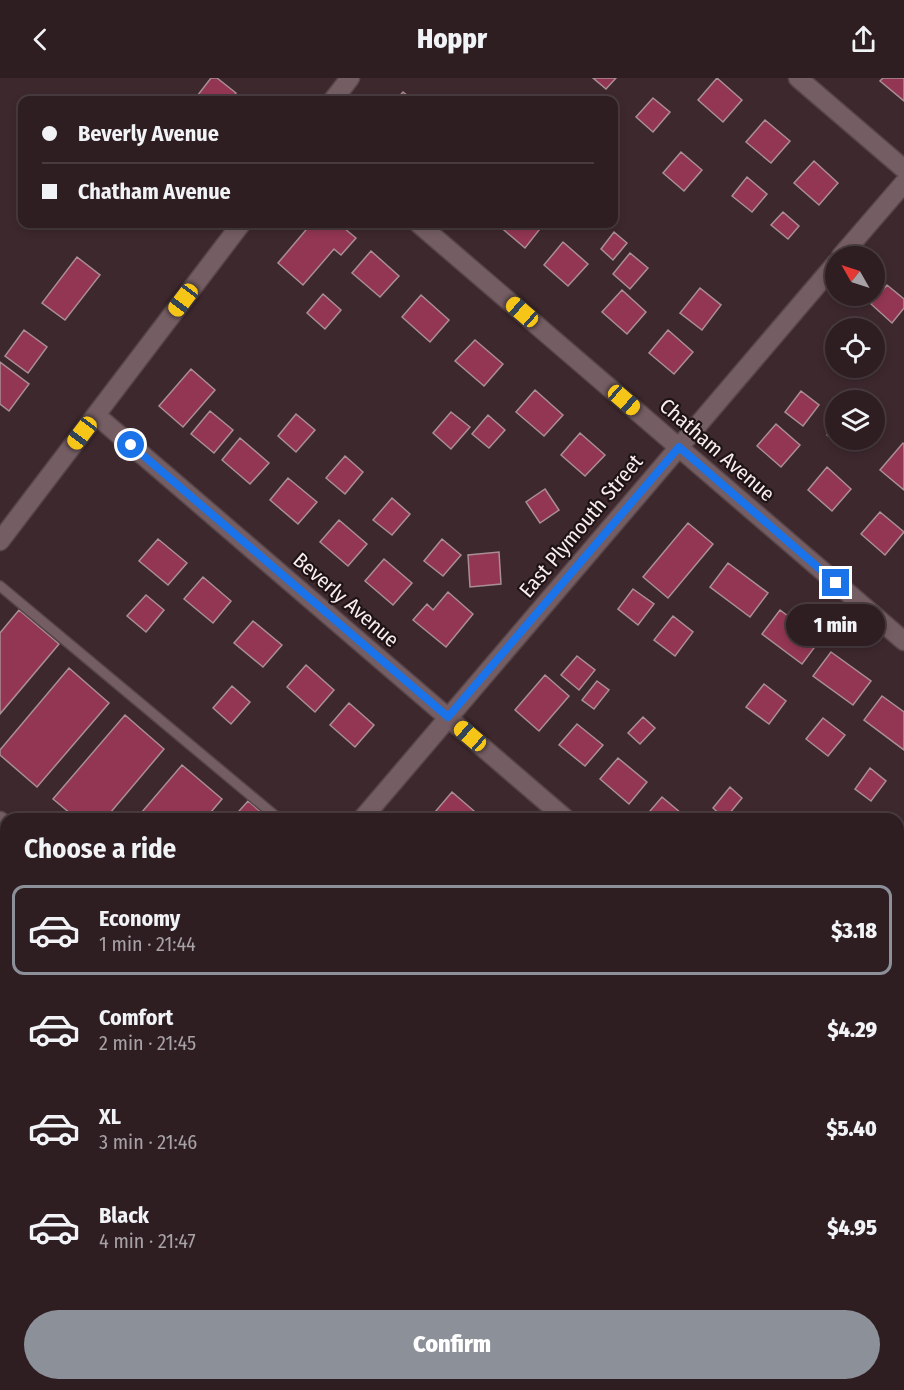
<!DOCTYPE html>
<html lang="en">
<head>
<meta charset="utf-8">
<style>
  body { margin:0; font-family:"Fira Sans Condensed",sans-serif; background:#3a2b2f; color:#f1f3f6; height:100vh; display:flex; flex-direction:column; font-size:22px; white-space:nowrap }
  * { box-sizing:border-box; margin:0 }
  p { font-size:20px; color:#a7a2a5 }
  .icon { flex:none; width:33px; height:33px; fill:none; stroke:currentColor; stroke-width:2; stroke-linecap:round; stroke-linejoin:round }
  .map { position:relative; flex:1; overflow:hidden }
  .details { position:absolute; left:0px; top:735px; width:904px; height:578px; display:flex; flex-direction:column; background:#2e1e22; border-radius:18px 18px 0 0; box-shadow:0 3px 9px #0003,0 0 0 2px #493c40 }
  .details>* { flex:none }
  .hud { position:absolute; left:18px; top:18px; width:600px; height:132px; border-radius:12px; box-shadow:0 3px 9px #0003,0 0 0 2px #493c40; display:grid; align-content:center; height:132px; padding:0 24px; background:#2e1e22 }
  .needle { width:39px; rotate:309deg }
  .controls { position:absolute; left:825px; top:168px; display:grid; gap:12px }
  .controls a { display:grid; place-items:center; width:60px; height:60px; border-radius:50%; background:#2e1e22; box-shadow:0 3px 9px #0003,0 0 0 2px #493c40; font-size:30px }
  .end { position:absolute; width:27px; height:27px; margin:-14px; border:8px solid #1a73e8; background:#fff; box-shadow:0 0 0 3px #fff }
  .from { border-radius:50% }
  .bubble { position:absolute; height:42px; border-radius:21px; background:#2e1e22; box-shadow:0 3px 9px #0003,0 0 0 2px #493c40; font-size:20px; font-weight:800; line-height:42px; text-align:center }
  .car { position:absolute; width:18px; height:36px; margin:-18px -9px; border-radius:8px; box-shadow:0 0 4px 2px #0007; background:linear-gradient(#f5c518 24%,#345 0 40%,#f5c518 0 76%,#345 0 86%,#f5c518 0) }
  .hud b { display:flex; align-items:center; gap:21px; height:57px; font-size:22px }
  .hud b+b { border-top:2px solid #493c40 }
  .hud i { width:15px; height:15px; background:#f1f3f6 }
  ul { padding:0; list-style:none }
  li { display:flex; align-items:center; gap:18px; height:90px; margin:0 12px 9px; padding:0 12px; border:3px solid transparent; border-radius:12px }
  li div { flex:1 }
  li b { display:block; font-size:22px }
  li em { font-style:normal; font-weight:800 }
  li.active { border-color:#8c9099 }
  li>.icon { width:54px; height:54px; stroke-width:1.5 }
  h2 { padding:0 24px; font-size:27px; line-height:72px }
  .primary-button { display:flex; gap:12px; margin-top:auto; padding:12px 24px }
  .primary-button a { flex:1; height:69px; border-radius:36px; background:#8c9099; color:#fff; font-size:24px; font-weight:800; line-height:69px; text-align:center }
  header { display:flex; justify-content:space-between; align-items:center; height:78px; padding:0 24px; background:#2e1e22; font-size:27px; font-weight:800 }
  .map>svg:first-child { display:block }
</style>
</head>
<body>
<header><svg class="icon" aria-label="back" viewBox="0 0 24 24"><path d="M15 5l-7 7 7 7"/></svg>Hoppr<svg class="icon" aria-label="share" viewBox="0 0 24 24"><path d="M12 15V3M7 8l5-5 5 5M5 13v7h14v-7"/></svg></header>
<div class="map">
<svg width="904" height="1312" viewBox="0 0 904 1312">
  <rect width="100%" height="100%" fill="#3d282d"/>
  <path fill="#4c3037" d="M899,1257L904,1262V1312H753L757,1306H898Z"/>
  <path fill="#933653" stroke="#a98f94" stroke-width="1.5" d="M211,0H217L236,15L230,22H194Z
    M593,0H616L606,11Z
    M717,0L742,22L723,44L698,22Z
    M883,0H904V23L880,3Z
    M403,14L413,22H396Z
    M653,20L670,34L653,54L636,39Z
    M765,42L790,63L771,85L746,64Z
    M681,74L702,92L684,113L663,95Z
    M814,83L838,105L819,127L794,105Z
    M747,99L767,116L752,134L732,118Z
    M783,134L799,148L788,161L771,147Z
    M311,146H339L356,160L341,177L334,171L303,207L278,185Z
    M497,146H541L543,147L525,170Z
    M614,154L627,165L613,182L601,171Z
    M563,164L588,186L568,208L544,187Z
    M371,173L399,198L380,219L352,195Z
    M630,175L648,190L630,211L613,196Z
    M77,179L100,197L65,242L42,225Z
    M887,207L904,221V230L892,245L871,226Z
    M700,210L721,227L702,252L680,235Z
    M622,212L646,234L627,256L602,234Z
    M323,216L341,232L325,251L307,235Z
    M421,217L449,242L430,264L402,239Z
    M24,252L47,269L28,295L5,278Z
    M668,252L693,274L674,296L649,275Z
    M475,262L503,286L484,308L455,283Z
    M0,284L29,306L9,333L0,326Z
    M191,291L215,312L183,349L159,328Z
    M535,312L563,337L544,358L516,334Z
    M801,313L819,327L803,348L785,334Z
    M210,333L233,352L214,375L191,356Z
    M451,334L470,349L451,371L433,355Z
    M296,336L315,352L296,374L278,358Z
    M488,337L505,352L489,370L472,356Z
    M776,346L800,367L781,389L757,368Z
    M836,346V362H845L840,368L827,357Z
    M580,355L605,377L585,398L561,377Z
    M240,360L269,385L250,406L222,382Z
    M903,365L904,366V412L880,392Z
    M345,378L363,394L345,416L326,400Z
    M827,389L851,411L832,433L808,412Z
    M288,400L317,424L298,446L270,422Z
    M545,411L559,432L540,445L526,424Z
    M392,420L410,436L392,457L373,442Z
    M880,434L904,454L885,477L861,456Z
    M339,442L367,466L348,488L320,464Z
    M688,445L713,466L668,520L643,499Z
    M158,461L187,485L168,507L139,483Z
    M442,461L461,477L443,498L424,483Z
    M499,474L501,506L470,509L468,477Z
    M384,481L412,505L393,527L365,503Z
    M728,485L768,515L750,539L710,509Z
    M203,499L231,523L213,545L184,521Z
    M633,511L654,526L638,547L618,531Z
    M448,514L473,536L446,569L413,542L427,526L433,532Z
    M146,517L164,532L146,554L127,538Z
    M19,532L59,566L0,636V555Z
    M780,532L820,562L802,586L762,556Z
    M673,538L693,554L675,578L654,562Z
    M253,543L282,567L263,589L234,565Z
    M831,574L871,603L853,627L813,598Z
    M577,578L595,592L579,612L561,597Z
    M306,587L334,612L315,634L287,609Z
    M69,590L109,625L37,709L0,677V672Z
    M545,597L569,618L539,653L515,632Z
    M597,603L609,612L594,631L582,622Z
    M764,606L786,623L769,646L746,629Z
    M232,608L250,624L231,646L213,630Z
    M882,618L904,634V672L864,642Z
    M349,625L374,647L355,669L330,647Z
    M125,637L164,671L105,741H77L53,721Z
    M643,639L655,650L640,666L628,655Z
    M823,640L845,657L828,678L806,661Z
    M577,646L603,667L585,688L559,667Z
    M618,680L647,704L629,726L600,701Z
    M182,687L222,721L205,741H136Z
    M870,690L886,703L871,723L855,711Z
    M730,709L742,720L725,741L713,730Z
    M452,714L474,733L467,741H429Z
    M662,719L688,741L644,740Z
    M248,723L269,741H232Z
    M904,846V867L898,863V853Z
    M6,883V932L0,940V890Z
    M898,925L904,930V970L902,973L898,970Z
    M6,1016V1041L0,1036V1024Z
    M6,1234V1256L0,1251V1241Z
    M73,1306H116L111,1312H71L69,1310Z
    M411,1306H458L453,1312H409Z
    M481,1306H522L517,1312H477Z"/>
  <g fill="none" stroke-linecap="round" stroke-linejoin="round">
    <g stroke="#574649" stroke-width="12">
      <path id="lane" d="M0,508L279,741
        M0,783L6,775
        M0,947L6,939
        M0,972L6,965
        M0,1049L6,1054
        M348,1306L354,1312
        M779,1306L785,1312
        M460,1312L465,1306
        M542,1312L547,1306"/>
    </g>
    <g stroke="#574649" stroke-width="21">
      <path id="street" d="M798,0L904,91
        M333,22L350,0
        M419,146L904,563
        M841,178L904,105
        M96,337L566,741
        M0,463L241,146
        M362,741L836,185
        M0,743L6,748
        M898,1027L904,1031
        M898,1105L904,1097
        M0,1173L6,1166
        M630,1306L636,1312
        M743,1312L747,1306"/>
    </g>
    <use href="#lane" stroke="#755e63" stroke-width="9"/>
    <use href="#street" stroke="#755e63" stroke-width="18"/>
  </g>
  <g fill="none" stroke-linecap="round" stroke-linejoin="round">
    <path stroke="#1a73e8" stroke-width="8" d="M131,367L448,639L679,369L836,505"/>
  </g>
  <g text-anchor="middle" stroke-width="4.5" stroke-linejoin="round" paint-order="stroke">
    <g font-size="21" fill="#faecef" stroke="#1e1416">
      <text transform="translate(717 372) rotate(41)" y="7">Chatham Avenue</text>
      <text transform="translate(581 448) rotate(-50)" y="7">East Plymouth Street</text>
      <text transform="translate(346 522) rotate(41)" y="7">Beverly Avenue</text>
    </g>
  </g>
</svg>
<div class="controls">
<a><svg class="needle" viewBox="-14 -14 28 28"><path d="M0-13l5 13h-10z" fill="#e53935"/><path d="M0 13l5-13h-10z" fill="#a7a2a5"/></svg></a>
<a><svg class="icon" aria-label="locate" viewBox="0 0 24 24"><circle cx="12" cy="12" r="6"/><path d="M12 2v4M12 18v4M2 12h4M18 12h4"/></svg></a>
<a><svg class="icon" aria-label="layers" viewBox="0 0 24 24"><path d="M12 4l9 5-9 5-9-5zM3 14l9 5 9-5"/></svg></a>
</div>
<i class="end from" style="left:131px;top:367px"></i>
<i class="end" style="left:836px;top:505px"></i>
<div class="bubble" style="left:786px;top:526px;width:99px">1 min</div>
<i class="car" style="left:183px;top:222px;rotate:217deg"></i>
<i class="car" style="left:522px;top:234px;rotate:311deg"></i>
<i class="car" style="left:624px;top:322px;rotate:131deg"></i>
<i class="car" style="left:82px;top:355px;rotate:217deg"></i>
<i class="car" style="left:470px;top:658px;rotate:311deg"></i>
<div class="hud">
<b><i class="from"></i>Beverly Avenue</b>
<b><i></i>Chatham Avenue</b>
</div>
<section class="details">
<h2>Choose a ride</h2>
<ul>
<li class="active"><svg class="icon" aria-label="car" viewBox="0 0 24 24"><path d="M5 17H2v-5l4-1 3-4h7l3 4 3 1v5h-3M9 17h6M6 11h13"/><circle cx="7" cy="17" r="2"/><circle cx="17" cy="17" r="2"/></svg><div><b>Economy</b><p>1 min · 21:44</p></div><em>$3.18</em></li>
<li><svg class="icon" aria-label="car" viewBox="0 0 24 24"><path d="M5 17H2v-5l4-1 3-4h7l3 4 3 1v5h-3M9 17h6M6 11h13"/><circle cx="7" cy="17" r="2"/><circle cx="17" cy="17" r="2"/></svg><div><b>Comfort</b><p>2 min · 21:45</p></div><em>$4.29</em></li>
<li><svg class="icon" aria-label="car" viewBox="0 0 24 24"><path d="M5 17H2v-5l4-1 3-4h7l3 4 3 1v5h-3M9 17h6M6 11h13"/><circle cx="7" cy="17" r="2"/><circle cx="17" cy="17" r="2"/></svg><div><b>XL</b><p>3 min · 21:46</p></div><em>$5.40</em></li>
<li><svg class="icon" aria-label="car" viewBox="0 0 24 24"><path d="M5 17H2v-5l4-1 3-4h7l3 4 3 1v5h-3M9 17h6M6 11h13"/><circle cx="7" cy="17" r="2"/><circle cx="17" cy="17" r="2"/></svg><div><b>Black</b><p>4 min · 21:47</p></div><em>$4.95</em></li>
</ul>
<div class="primary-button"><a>Confirm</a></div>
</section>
</div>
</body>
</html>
